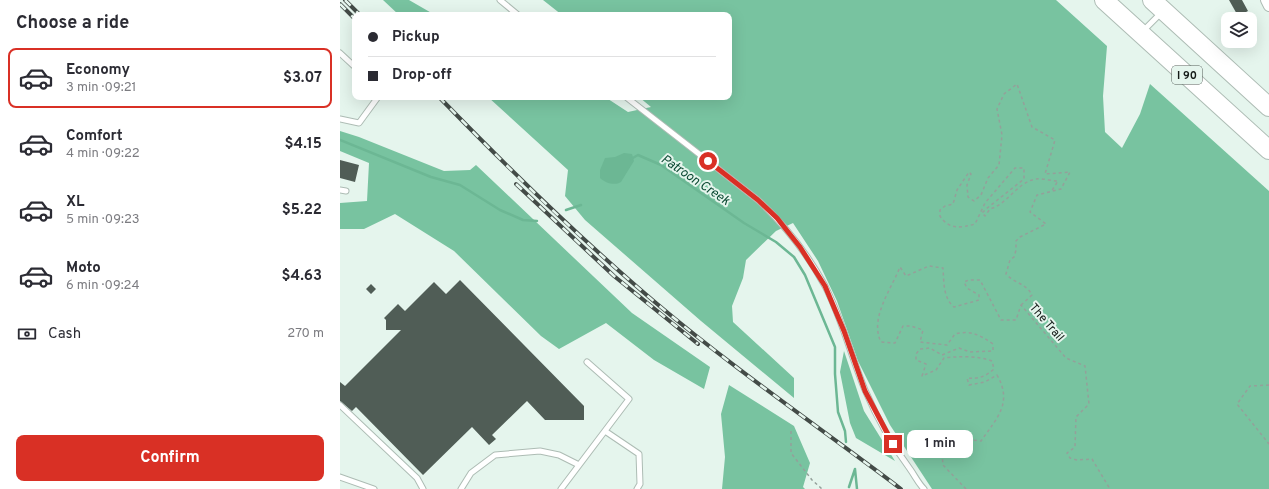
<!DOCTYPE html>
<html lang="en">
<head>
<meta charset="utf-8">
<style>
  body { margin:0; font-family:Overpass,sans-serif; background:#f7f7f7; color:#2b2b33; height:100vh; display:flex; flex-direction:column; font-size:15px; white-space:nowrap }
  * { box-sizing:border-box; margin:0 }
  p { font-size:13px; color:#7c7c81 }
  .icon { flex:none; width:22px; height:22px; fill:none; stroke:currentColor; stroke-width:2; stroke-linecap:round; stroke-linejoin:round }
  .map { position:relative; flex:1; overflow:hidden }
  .details { display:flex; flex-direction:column; background:#fff; width:340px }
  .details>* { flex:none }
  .guide { position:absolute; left:12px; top:12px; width:380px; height:88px; border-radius:8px; box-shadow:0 4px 16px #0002; display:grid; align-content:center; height:88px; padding:0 16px; background:#fff }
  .controls { position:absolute; left:881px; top:12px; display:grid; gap:8px }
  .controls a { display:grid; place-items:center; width:36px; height:36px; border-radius:8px; background:#fff; box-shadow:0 4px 16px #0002; font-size:20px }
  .end { position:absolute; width:18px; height:18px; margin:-9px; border:5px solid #d93025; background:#fff; box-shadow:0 0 0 2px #fff }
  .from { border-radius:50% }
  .bubble { position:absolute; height:28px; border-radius:8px; background:#fff; box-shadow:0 4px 16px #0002; font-size:13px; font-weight:700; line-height:28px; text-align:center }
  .guide b { display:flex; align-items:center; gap:14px; height:38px; font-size:15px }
  .guide b+b { border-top:1px solid #e1e1e2 }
  .guide i { width:10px; height:10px; background:#2b2b33 }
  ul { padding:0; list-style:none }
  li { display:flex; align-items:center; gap:12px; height:60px; margin:0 8px 6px; padding:0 8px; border:2px solid transparent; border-radius:8px }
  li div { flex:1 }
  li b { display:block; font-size:15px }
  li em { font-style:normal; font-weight:700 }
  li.active { border-color:#d93025 }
  li>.icon { width:36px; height:36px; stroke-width:1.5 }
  h2 { padding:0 16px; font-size:18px; line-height:48px }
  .pay { display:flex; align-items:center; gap:10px; height:44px; padding:0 16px; font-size:15px }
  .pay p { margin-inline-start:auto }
  .primary-button { display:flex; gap:8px; margin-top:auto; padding:8px 16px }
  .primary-button a { flex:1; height:46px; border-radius:8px; background:#d93025; color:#fff; font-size:16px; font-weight:700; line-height:46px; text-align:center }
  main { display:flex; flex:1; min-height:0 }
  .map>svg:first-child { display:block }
</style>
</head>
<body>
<main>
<section class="details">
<h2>Choose a ride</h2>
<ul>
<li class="active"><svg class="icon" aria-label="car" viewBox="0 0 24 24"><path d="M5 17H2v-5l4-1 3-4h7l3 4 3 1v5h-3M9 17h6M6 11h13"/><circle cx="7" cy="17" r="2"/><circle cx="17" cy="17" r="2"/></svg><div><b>Economy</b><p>3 min · 09:21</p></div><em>$3.07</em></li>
<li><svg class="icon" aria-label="car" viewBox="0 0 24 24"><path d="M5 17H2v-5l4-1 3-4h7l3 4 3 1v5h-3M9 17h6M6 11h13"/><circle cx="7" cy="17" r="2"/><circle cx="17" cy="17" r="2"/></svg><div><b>Comfort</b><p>4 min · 09:22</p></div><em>$4.15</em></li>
<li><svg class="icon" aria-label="car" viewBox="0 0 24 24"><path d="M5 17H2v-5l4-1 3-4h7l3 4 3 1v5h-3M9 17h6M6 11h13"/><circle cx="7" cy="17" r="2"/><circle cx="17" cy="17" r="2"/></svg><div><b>XL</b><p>5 min · 09:23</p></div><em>$5.22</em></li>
<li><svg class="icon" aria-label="car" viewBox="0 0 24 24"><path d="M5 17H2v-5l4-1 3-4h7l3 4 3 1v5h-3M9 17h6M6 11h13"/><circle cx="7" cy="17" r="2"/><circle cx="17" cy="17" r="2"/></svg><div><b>Moto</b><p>6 min · 09:24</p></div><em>$4.63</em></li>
</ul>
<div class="pay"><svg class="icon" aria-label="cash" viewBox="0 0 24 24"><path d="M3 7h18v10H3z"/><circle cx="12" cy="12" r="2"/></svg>Cash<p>270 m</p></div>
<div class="primary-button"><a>Confirm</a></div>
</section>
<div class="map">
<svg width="929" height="489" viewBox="0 0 929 489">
  <rect width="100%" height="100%" fill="#e5f5ed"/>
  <path fill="#78c3a0" d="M43,0H69L95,15H59Z
    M203,0H716L767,46L763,96L765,132L782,148L800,114L810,84L929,191V489H592L550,425L518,361L497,301L478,261L453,223L436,231L406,260L403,278L392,306L393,322L454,378V398L361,321L245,220L225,196L228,170L148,97H265L288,112L311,107L299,97H389V15H222Z
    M0,131L19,137L104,171L130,170L136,165L292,313L370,367L364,389L314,360L266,323L219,349L201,336L114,251L55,214L24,229H0V203L27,201L29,163L0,151Z
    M504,351L524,411L555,461L516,438L510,423L500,372Z
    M389,385L454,426L470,463L463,487L465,489H382L385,457L381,414Z"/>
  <path fill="#6cb794" d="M284,153L292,154L294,161L281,182C275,186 265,183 260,178V170L265,158L275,157Z"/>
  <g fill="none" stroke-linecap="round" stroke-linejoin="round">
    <path stroke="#6cb794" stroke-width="2.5" d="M0,140L91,177L120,185L160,210L183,220L197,221
      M291,159L298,155L321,165L404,223L436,242L454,257L465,275L495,347V374L498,412L505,431L506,442
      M226,210L241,205
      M515,469L517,489
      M509,487L515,469"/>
  </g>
  <path fill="#505d56" d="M889,0H902L908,11L898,16Z
    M0,160L19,165L15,182L0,178Z
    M120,280L244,406V420H205L187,401L152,435L156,439L149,445L132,427L83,475L16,407L12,411L0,401V382L5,386L61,330H46V320L44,318L58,304L65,311L94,282L106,294Z
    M31,284L36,289L31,294L26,289Z"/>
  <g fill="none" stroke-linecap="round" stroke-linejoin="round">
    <g stroke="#adbcb4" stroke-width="7">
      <path id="service" d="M160,0L178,15
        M803,31L821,13
        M0,53L15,67
        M286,97L418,200C445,225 467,253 485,286C502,319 511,356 525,390C537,418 552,445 570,469C575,476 578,483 584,489
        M0,119L19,123L38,97
        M0,190L6,191
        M0,405L77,478L83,489
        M265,431L299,454L300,484L297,489
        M0,477L34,489
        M121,489L131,473L155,455L200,451L219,455L239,465
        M221,489L289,399L247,362"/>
    </g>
    <g stroke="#adbcb4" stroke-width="12">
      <path id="minor" d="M926,0L929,6"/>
    </g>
    <g stroke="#adbcb4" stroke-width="20">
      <path id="motorway" d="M764,0L929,150
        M812,0L929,107"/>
    </g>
    <path stroke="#94a09a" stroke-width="1.5" stroke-dasharray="3 3" stroke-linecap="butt" d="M681,305L692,295C687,284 674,283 666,274L670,260L674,257L676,250V241L680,237L706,224L690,212L697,195L721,189L730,172L705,174L715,140L692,127L677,84L664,94L657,109L662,135L659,165L648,178L641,195L634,201L628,197L627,185L631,174L629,172L617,190L613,204L605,206L600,210V216C609,230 621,228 635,224L645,203L675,168H684V179L646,209L642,213L645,216L650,209C668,204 677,182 696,179C702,178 711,181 718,181L711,192
      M929,385L910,386L897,404L929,444
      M451,431V453L472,480L482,489
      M626,489L603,465L601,442L611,438L641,441C657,418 673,403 657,375L645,382L629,385L627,378C639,379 645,377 654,369L652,361C640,356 617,356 604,358L596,370L582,376L586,364L576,360V354L580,349L590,348L602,355L619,348L630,352L653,351V344C640,335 631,330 615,334L607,345L580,342L583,330L571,326H563L555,343L541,342C529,318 552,288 560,267L566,276L589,266L603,268C604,282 603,298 614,307L639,300V295L627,288L624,282L629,280H640L661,320H676L681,305L726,358L745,366L749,404L736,417L735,447L727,453L730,458L737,460L752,459L770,489"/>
    <use href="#service" stroke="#fff" stroke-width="5"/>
    <use href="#minor" stroke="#fff" stroke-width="10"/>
    <use href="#motorway" stroke="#fff" stroke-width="18"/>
    <g stroke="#434b47" stroke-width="4">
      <path id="rail" d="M5,0L20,15
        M0,4L15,19
        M99,97C169,169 239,238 316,303C394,369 479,427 561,489
        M176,184L274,276L358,344"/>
    </g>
    <use href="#rail" stroke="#e5f5ed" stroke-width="2.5" stroke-dasharray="8" stroke-linecap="butt"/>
  </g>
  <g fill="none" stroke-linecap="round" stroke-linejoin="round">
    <path stroke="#d93025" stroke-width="5" d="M368,161L418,200L437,218L460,247L485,286L504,331L525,391L553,444"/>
  </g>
  <g text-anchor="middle" stroke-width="4" stroke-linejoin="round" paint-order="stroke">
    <rect fill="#e5f5ed" stroke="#535c57" stroke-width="1" x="832" y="66" width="30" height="18" rx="3"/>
    <g font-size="11" font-weight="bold" fill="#141a17">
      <text x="847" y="79">I 90</text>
    </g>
    <g font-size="12" fill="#141a17" stroke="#e5f5ed">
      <text transform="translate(707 322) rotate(49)" y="4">The Trail</text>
    </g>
    <g font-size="13" font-style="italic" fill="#0a4932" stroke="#e5f5ed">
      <text transform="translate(356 179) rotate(34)" y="5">Patroon Creek</text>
    </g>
  </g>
</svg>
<div class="controls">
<a><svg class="icon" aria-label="layers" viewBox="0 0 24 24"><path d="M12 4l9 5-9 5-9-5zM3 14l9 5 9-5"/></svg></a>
</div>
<i class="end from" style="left:368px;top:161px"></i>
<i class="end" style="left:553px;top:444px"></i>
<div class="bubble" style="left:567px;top:430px;width:66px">1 min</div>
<div class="guide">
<b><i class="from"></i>Pickup</b>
<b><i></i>Drop-off</b>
</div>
</div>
</main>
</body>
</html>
